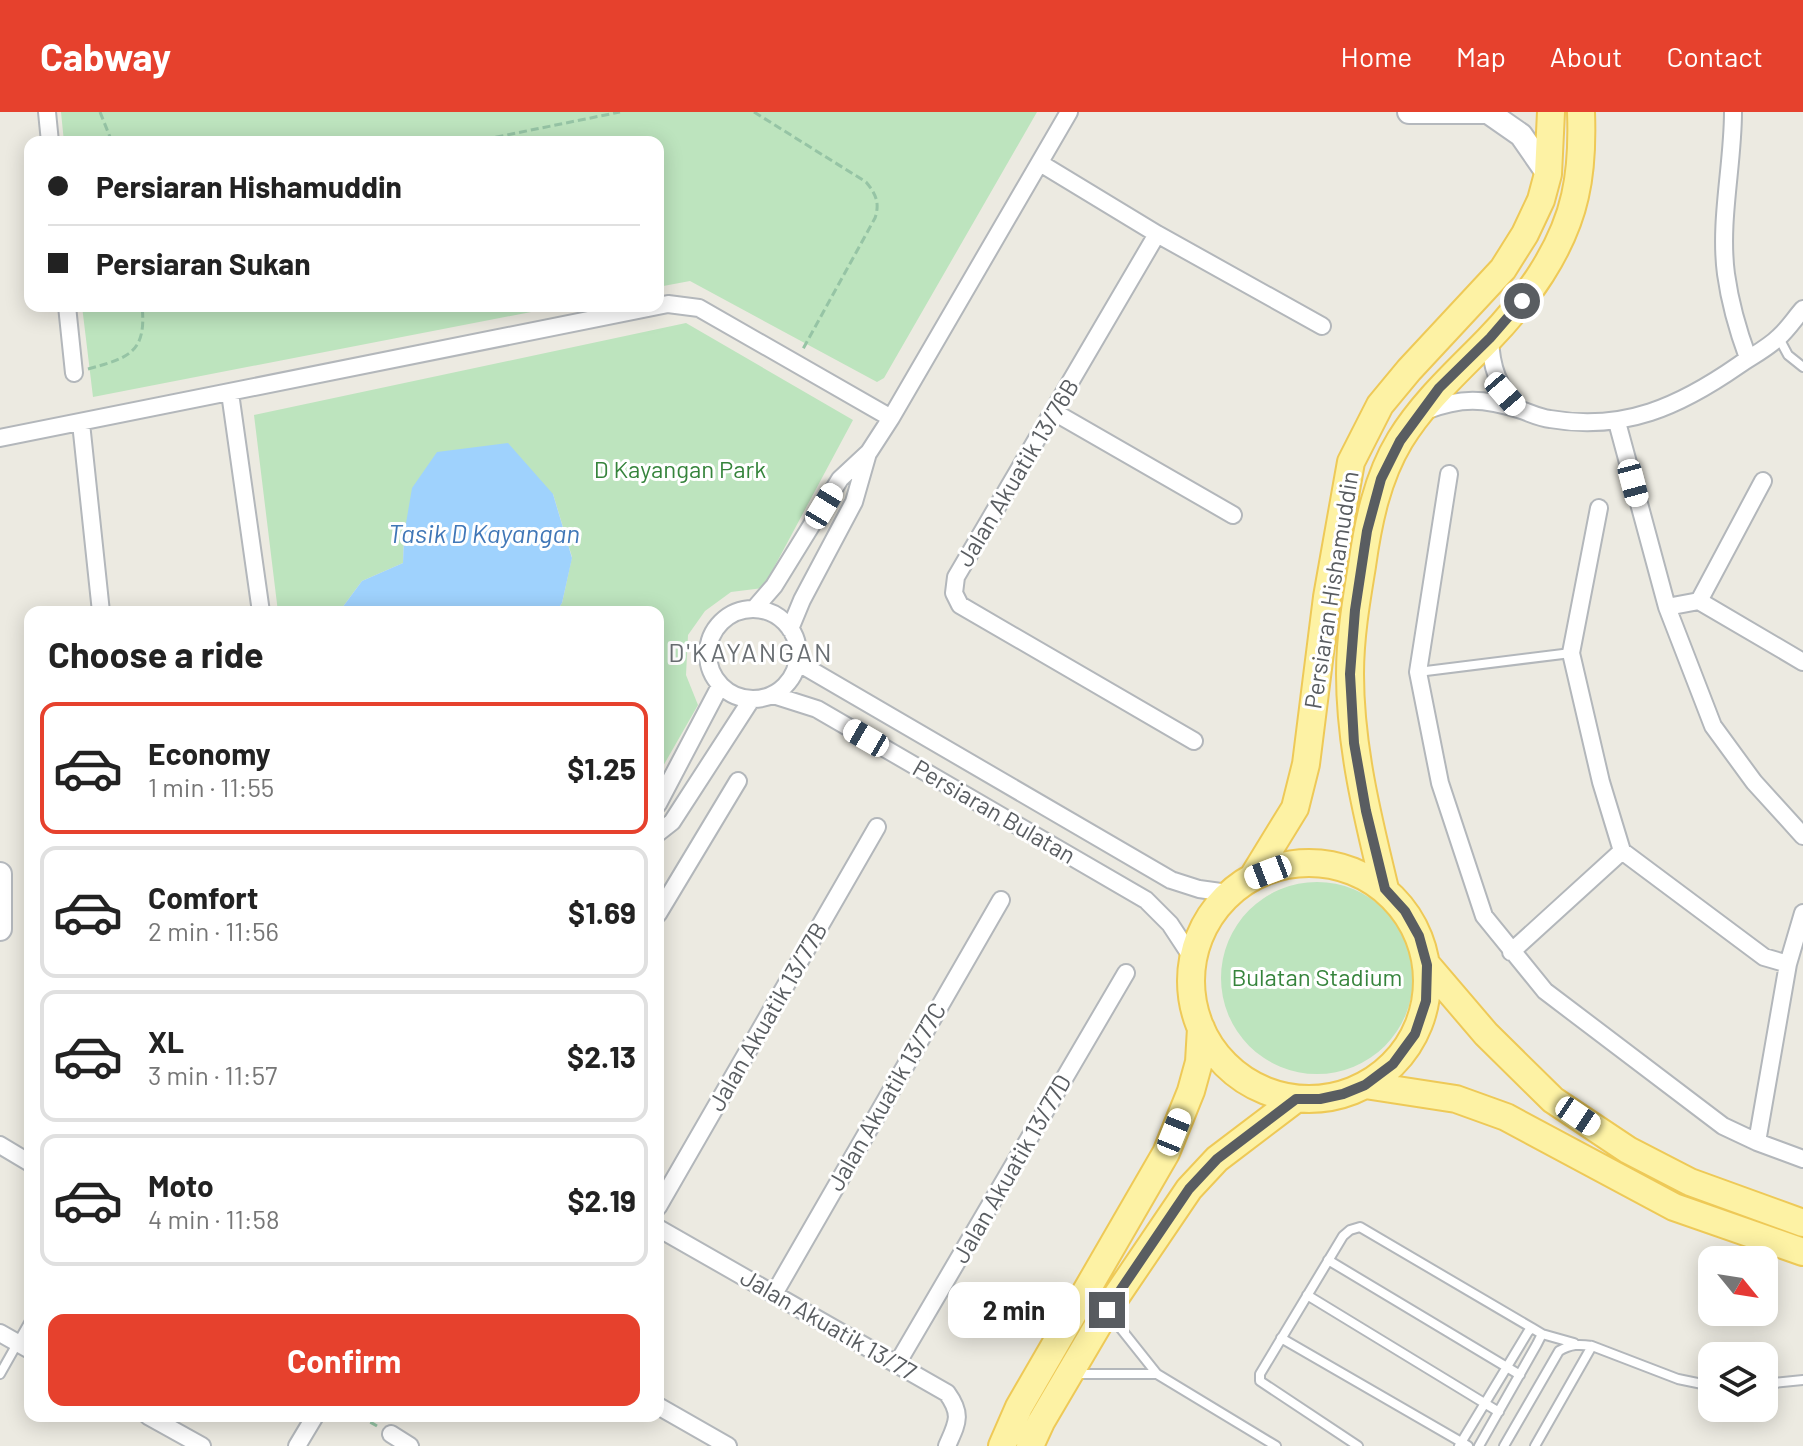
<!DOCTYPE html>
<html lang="en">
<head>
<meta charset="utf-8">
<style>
  body { margin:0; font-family:Barlow,sans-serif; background:#f2f2f2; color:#222; height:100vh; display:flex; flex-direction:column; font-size:30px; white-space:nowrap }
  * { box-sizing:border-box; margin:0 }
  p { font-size:26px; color:#767676 }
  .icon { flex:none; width:44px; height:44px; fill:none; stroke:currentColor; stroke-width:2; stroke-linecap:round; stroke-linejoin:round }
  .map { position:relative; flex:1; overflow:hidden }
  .drawer { position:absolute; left:24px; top:494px; width:640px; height:816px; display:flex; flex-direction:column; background:#fff; border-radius:16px; box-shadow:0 4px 20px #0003 }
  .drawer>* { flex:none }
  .banner { position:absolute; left:24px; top:24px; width:640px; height:176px; border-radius:16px; box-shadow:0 4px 20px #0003; display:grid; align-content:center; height:176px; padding:0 24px; background:#fff }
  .needle { width:52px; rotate:120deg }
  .buttons { position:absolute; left:1698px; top:1134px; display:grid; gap:16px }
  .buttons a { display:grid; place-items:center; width:80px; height:80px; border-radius:16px; background:#fff; box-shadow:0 4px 20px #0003; font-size:40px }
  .end { position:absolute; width:36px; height:36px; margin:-18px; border:10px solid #595d61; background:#fff; box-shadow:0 0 0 4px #fff }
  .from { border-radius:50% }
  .bubble { position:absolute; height:56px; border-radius:16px; background:#fff; box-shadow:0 4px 20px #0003; font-size:26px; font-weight:700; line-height:56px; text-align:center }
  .car { position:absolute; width:24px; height:48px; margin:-24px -12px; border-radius:10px; box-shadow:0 0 6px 2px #0007; background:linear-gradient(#fff 24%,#345 0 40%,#fff 0 76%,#345 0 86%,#fff 0) }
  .banner b { display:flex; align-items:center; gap:28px; height:76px; font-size:30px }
  .banner b+b { border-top:2px solid #e0e0e0 }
  .banner i { width:20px; height:20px; background:#222 }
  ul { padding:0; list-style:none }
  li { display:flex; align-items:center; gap:24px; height:132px; margin:0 16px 12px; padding:0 8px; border:4px solid #e0e0e0; border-radius:16px }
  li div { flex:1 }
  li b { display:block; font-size:30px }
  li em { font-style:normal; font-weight:700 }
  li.active { border-color:#e6412d }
  li>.icon { width:72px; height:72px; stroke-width:1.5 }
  h2 { padding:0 24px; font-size:36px; line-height:96px }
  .primary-button { display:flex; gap:16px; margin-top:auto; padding:16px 24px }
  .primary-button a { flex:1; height:92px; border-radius:16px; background:#e6412d; color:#fff; font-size:32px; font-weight:700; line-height:92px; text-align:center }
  header { display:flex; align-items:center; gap:48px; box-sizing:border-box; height:112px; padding:0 40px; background:#e6412d; color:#fff }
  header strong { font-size:38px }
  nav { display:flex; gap:44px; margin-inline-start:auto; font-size:28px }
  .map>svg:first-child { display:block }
</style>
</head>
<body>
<header>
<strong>Cabway</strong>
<nav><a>Home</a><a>Map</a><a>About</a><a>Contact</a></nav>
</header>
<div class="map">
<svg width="1803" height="1334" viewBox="0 0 1803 1334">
  <rect width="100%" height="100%" fill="#eceae1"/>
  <path fill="#bde4be" d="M61,0H1037L884,266L877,270L690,169L658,175V30H64Z
    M82,194H562L93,285Z
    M686,211L853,308L763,476L731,480L705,499L688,523L686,563L698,593L658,663V500H556L562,491L572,445L553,382L404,423L403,451L362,469L339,500H278L254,303Z
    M1221 866a96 96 0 1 1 192 0a96 96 0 1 1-192 0Z"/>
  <path fill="#9fd2fd" d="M508,331L553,382L572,446L562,491L556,500H339L362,469L403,451L404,423L412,376L437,340Z"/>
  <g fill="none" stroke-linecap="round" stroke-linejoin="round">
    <g stroke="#b3b7bb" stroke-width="12">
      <path id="lane" d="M1779,226L1788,243L1803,255
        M1418,560L1571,541
        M1328,1148L1520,1263
        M1307,1183L1499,1300
        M1110,1203L1157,1262L1276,1334
        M1542,1222L1574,1231
        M1281,1226L1468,1334
        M0,1262L30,1209
        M1074,1262H1157
        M1764,1272L1803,1268
        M1358,1334L1260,1269V1262L1343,1124L1350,1118L1360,1115L1532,1216
        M1459,1334L1528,1220L1532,1216L1542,1222L1537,1232L1479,1334
        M1504,1334L1559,1239C1571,1232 1579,1232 1592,1234L1678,1267L1712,1274
        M1535,1334L1592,1234"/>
    </g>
    <g stroke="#b3b7bb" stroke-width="20">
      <path id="street" d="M47,0L50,30
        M1733,0C1733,53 1719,109 1726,162C1730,191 1738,219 1748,246
        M1040,51L1157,122L1322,214
        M1157,122L956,465L954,481L960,493L1194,629
        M67,194L74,261
        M1490,226C1491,255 1498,275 1518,297
        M230,281L261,500
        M1425,299C1461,285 1484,286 1521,298C1530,301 1540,306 1550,307C1624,320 1680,294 1739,253C1752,244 1768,236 1779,225C1788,217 1795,206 1803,197
        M1054,300L1233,403
        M1617,310L1667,495L1713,614L1754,670L1803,724
        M81,311L101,500
        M0,326L668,192L699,196L891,306
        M1449,362L1418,560L1440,671L1484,804L1545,879L1723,1014L1757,1030L1803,1047
        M1599,396L1571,541L1601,670L1622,739L1764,845L1788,852
        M1699,489L1763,369
        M1699,489L1803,550
        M1667,495L1699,489
        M708 542a45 45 0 1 1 90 0a45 45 0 1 1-90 0Z
        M754,497L774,474L840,367L869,340L891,306L1069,0
        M790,517L802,488L854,390L868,341
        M797,550L1171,768L1199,777L1228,781
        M773,583L817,597L1146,788L1170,812L1193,847
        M658,692L720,574
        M658,721L672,710L751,588
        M658,802L738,669
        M1511,840L1622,739
        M1757,1030L1788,852L1803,801
        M0,1033L30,1051
        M658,1095L877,715
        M658,1116L947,1281C963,1303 957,1311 947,1334
        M774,1182L1001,788
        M0,1221L30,1238
        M897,1252L1126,861
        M658,1294L728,1334
        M148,1304L202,1334
        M391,1322L410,1334
        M297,1334L315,1304"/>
    </g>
    <g stroke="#b4b8bd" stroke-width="26">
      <path id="secondary" d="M1409,0H1487
        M1488,0L1521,23L1548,62
        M0,762V817"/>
    </g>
    <g stroke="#eec957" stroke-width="30">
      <path id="primary" d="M1191 869a118 118 0 1 1 236 0a118 118 0 1 1-236 0Z
        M1252,766L1295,696L1306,652L1327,485L1351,350L1380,293L1409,258L1503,157L1525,122L1541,88L1548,62L1551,0
        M1385,777C1368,707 1350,635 1350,562C1350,526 1356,490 1362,454C1368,411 1377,366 1400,328C1424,289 1457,260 1488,228C1526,189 1563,138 1575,84C1581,58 1582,27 1581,0
        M1427,853L1486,922L1553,988L1628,1038L1690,1070L1803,1111
        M1365,973L1456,987L1506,1005L1674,1095L1803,1140
        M1002,1334L1019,1295L1166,1041L1191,979L1199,950L1201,916
        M1030,1334L1041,1310L1107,1198L1189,1077L1217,1047L1296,987"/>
    </g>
    <path stroke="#96c4a5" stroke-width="3" stroke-dasharray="8 4" stroke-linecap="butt" d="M100,0L112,30
      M754,0L866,70C876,82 880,91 875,106L803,237
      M472,30L620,0
      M88,257C128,246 147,241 142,194
      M360,1304L377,1314"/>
    <use href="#lane" stroke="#fff" stroke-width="8"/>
    <use href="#street" stroke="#fff" stroke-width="16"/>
    <use href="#secondary" stroke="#fff" stroke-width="22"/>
    <use href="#primary" stroke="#fdf2a4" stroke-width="26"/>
  </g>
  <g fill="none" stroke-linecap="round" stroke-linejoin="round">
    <path stroke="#595d61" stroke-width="10" d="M1107,1198L1189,1077L1217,1047L1296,987H1320L1343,982L1365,973L1393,952L1415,922L1426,889L1427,853L1419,824L1405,799L1385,777L1366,699L1354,631L1350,562L1355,498L1367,419L1381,367L1400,329L1439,276L1490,226L1522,189"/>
  </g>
  <g text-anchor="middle" stroke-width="6" stroke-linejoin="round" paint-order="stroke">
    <g font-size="24" fill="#36843c" stroke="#fff">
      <text x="680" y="366">D Kayangan Park</text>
      <text x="1317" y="874">Bulatan Stadium</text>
    </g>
    <g font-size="24" fill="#595d61" stroke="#fff">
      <text transform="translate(1018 361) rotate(-59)" y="8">Jalan Akuatik 13/76B</text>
      <text transform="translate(1332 478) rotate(-81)" y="8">Persiaran Hishamuddin</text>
      <text transform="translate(994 700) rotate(30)" y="8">Persiaran Bulatan</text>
      <text transform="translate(768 905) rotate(-60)" y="8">Jalan Akuatik 13/77B</text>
      <text transform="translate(887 985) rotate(-60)" y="8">Jalan Akuatik 13/77C</text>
      <text transform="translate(1012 1057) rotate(-60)" y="8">Jalan Akuatik 13/77D</text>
      <text transform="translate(828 1213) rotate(30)" y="8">Jalan Akuatik 13/77</text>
    </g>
    <g font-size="26" font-style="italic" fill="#4077b7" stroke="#fff">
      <text x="484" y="431">Tasik D Kayangan</text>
    </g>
    <g font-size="26" letter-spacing="2" fill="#6a6f73" stroke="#fff">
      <text x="751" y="550">D'KAYANGAN</text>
    </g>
  </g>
</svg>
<div class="buttons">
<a><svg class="needle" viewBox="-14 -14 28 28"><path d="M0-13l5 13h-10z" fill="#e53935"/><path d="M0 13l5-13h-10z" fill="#767676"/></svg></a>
<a><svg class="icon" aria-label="layers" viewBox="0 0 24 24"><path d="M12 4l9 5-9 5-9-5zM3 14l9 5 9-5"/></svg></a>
</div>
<i class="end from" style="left:1522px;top:189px"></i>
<i class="end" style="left:1107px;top:1198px"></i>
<div class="bubble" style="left:948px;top:1170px;width:132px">2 min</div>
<i class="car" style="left:1505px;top:282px;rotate:139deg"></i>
<i class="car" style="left:1633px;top:371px;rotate:165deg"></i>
<i class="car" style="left:824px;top:394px;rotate:31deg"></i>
<i class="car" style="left:866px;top:626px;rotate:300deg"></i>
<i class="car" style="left:1268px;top:760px;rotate:249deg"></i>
<i class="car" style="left:1578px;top:1004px;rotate:124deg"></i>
<i class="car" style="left:1174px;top:1020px;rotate:22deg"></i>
<div class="banner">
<b><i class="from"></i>Persiaran Hishamuddin</b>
<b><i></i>Persiaran Sukan</b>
</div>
<section class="drawer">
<h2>Choose a ride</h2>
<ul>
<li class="active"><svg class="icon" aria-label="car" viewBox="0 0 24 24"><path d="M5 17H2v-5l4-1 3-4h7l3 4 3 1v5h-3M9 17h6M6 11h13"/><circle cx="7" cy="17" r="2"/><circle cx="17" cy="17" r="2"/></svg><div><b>Economy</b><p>1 min · 11:55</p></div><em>$1.25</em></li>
<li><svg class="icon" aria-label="car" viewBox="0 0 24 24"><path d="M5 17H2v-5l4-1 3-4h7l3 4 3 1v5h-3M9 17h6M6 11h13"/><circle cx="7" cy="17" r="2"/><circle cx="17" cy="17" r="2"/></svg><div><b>Comfort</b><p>2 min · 11:56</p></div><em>$1.69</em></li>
<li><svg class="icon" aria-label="car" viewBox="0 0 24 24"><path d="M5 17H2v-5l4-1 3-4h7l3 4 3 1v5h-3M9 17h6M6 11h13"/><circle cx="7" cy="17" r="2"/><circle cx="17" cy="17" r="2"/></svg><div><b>XL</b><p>3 min · 11:57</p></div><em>$2.13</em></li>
<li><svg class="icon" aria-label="car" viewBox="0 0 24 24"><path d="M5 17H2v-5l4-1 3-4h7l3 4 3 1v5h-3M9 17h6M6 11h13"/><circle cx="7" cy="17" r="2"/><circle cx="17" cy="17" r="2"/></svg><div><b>Moto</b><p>4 min · 11:58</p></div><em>$2.19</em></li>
</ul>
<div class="primary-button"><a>Confirm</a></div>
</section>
</div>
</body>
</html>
